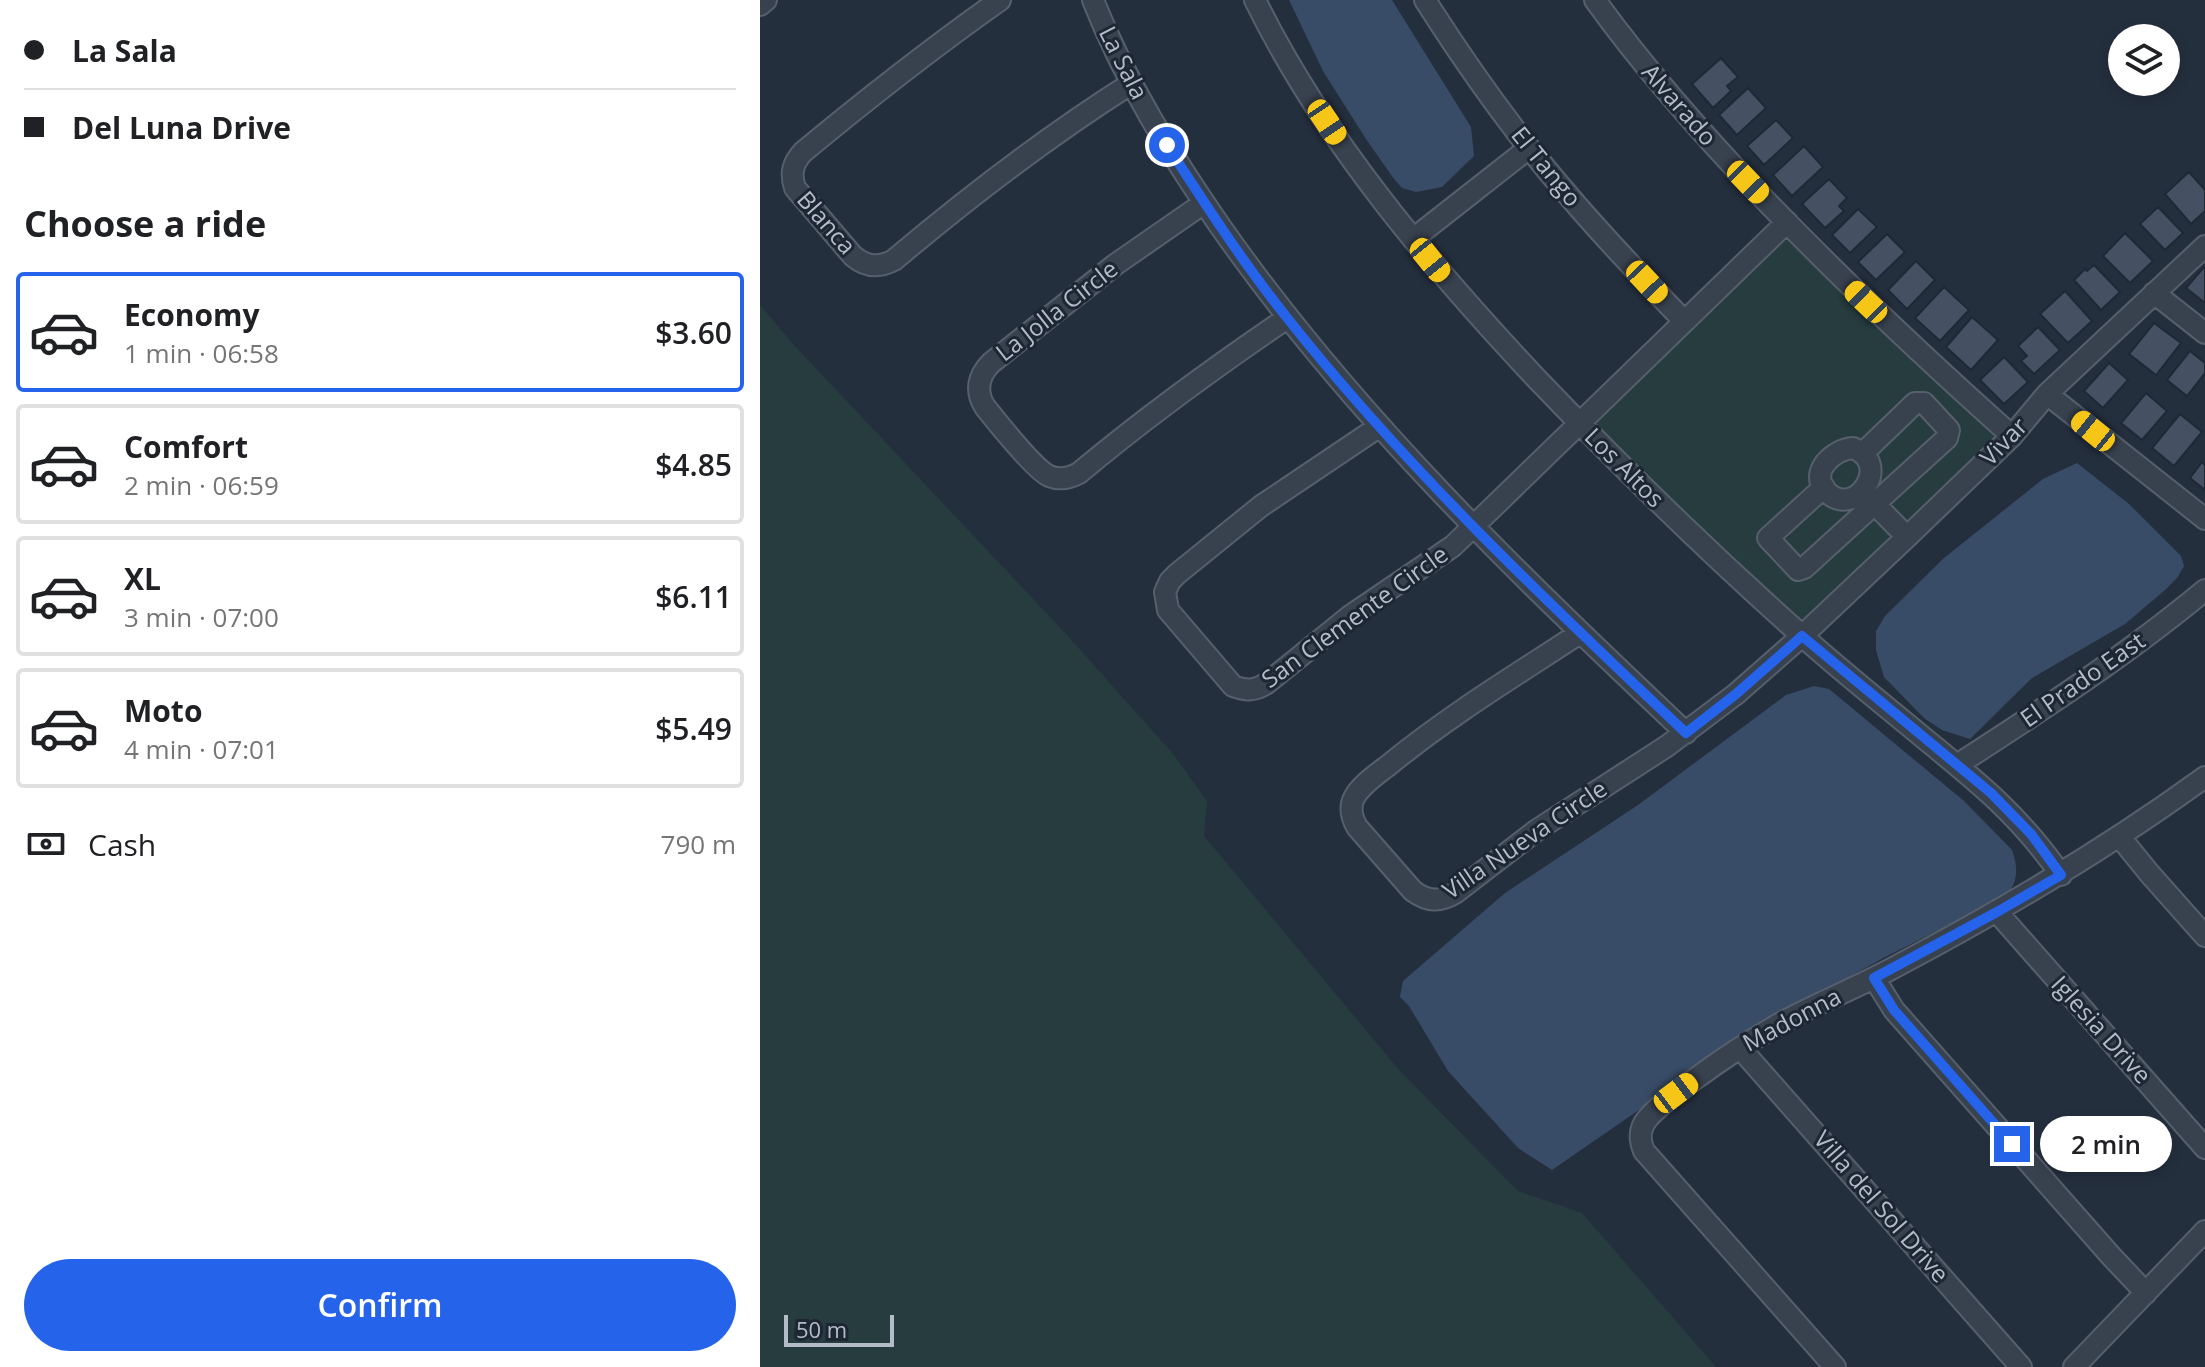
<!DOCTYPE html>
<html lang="en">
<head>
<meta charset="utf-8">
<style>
  body { margin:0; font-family:"Open Sans",sans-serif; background:#f6f6f6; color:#202124; height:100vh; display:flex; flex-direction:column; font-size:30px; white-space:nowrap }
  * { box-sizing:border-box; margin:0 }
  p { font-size:26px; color:#757577 }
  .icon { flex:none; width:44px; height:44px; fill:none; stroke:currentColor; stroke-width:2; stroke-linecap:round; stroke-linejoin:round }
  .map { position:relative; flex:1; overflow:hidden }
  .drawer { display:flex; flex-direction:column; background:#fff; width:760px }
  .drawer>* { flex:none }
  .banner { display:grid; align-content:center; height:176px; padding:0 24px; background:#fff }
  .controls { position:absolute; left:1348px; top:24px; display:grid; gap:16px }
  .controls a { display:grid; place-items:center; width:72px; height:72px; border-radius:50%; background:#fff; box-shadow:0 4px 12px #0003; font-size:40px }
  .scale { position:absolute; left:24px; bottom:20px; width:110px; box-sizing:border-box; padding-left:8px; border:4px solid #b4bcc9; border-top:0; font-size:22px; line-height:28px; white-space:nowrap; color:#b4bcc9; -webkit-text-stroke:6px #1d2633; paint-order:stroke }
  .end { position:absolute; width:36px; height:36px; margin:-18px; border:10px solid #2563eb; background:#fff; box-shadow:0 0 0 4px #fff }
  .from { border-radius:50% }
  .bubble { position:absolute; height:56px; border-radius:28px; background:#fff; box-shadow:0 4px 12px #0003; font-size:26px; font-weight:600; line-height:56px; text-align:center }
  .car { position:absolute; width:24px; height:48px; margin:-24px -12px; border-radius:10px; box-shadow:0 0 6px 2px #0007; background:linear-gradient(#f5c518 24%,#345 0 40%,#f5c518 0 76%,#345 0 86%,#f5c518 0) }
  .banner b { display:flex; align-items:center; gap:28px; height:76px; font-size:30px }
  .banner b+b { border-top:2px solid #e0e0e0 }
  .banner i { width:20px; height:20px; background:#202124 }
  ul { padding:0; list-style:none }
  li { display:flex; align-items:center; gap:24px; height:120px; margin:0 16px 12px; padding:0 8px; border:4px solid #e0e0e0; border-radius:8px }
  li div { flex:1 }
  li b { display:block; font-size:30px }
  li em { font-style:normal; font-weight:600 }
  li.active { border-color:#2563eb }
  li>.icon { width:72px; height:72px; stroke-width:1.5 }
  h2 { padding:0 24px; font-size:36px; line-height:96px }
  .pay { display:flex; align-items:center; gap:20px; height:88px; padding:0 24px; font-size:30px }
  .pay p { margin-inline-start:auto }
  .primary-button { display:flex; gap:16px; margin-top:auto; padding:16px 24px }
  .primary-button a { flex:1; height:92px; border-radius:48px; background:#2563eb; color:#fff; font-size:32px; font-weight:600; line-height:92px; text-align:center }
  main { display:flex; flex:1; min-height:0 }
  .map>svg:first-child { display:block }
</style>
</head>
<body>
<main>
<section class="drawer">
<div class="banner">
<b><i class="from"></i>La Sala</b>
<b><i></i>Del Luna Drive</b>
</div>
<h2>Choose a ride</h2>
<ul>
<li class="active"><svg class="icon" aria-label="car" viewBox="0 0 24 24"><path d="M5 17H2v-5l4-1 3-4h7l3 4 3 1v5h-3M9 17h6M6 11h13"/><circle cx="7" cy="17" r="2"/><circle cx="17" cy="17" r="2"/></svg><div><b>Economy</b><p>1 min · 06:58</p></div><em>$3.60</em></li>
<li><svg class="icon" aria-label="car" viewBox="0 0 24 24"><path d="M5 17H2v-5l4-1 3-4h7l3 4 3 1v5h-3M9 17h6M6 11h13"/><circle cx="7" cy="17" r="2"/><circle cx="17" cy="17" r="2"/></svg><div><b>Comfort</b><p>2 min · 06:59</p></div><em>$4.85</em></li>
<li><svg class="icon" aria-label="car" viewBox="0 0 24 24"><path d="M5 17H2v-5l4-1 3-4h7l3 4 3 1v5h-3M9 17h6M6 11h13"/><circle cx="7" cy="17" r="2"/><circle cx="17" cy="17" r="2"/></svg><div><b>XL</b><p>3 min · 07:00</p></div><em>$6.11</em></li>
<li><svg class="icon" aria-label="car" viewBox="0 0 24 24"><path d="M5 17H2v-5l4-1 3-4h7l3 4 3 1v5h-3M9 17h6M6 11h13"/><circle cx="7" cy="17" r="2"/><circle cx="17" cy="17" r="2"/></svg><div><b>Moto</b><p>4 min · 07:01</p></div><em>$5.49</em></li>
</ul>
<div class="pay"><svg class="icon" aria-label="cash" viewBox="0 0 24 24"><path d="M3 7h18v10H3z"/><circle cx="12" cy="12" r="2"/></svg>Cash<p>790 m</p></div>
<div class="primary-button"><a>Confirm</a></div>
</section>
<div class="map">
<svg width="1445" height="1367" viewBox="0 0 1445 1367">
  <rect width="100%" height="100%" fill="#242f3e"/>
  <path fill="#263c3f" d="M1026,216L1263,437L1044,652L817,430Z
    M0,305L33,344L307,635L414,755L447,801L444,836L639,1070L758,1191L822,1213L956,1367H0Z"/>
  <path fill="#394c67" d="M529,0H632L711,127L714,156L682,187L656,192L642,188L634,179L606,139L563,71Z
    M1317,463L1369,504L1421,556L1424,566L1417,578L1405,590L1365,624L1272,678L1210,739L1182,730L1164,718L1124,677L1116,650V631L1125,616L1184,558L1283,479Z
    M1054,686L1069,689L1204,801L1252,850C1262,878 1253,888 1237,909L1215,912L1125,957L999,1027L792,1170L758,1148L688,1071L649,1006L640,997L643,981L745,893L878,805L1026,695Z"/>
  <path fill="#455162" stroke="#1f2835" stroke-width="2" d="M961,58L978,77L967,86L971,91L953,108L932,84Z
    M988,88L1006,108L977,135L959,115Z
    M1016,120L1033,138L1004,165L987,146Z
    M1044,146L1063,167L1032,196L1013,175Z
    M1429,172L1445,190V211L1431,224L1405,194Z
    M1069,179L1087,198L1079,206L1084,211L1065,228L1042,204Z
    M1398,207L1423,233L1405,250L1380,224Z
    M1098,209L1117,227L1090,253L1072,235Z
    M1365,233L1393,261L1370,283L1343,256Z
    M1127,234L1145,252L1116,280L1098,262Z
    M1156,261L1175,280L1147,309L1128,290Z
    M1334,265L1360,292L1341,310L1314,280L1325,269L1327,271Z
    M1445,266V303L1426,288Z
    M1184,287L1209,310L1180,341L1155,318Z
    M1305,291L1332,321L1308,343L1280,314Z
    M1212,317L1238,340L1211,370L1186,347Z
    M1394,323L1421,343L1396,375L1369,354Z
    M1278,327L1300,350L1274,374L1261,361L1267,356L1258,346Z
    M1430,351L1445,363V373L1427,396L1407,380Z
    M1244,357L1268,382L1244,404L1220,380Z
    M1349,363L1368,380L1343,408L1324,391Z
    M1386,393L1407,411L1382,440L1361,423Z
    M1420,414L1442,432L1414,466L1392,448Z
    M1442,462L1445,465V490L1430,478Z"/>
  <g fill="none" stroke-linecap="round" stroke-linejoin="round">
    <g stroke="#565f6c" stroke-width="24">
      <path id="minor" d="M240,0C172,48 107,99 43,152C33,163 30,173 35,188L93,256C106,267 119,268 134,260C210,196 288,136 372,83
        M333,0C365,81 411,155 460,226C592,415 759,575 926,733
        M495,0C563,139 670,265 775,377C860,466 948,552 1040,634C1080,670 1123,704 1165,739C1219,783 1260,816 1301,875
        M665,0C707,66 752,130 803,189C841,235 883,278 924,321
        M835,0C886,71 945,137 1005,200C1084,282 1167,360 1252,436
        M0,5L6,0
        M444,203L356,264L231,363C218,376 215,391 225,407C237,422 274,469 289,476C299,480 310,478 319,473C386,417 455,367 527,318
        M653,239L769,148
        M1394,293L1445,333
        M1287,394L1445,519
        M620,426L501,506L417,574L410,581L405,592L408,610L473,686C486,691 495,691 507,683L590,616L693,546L1027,222
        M1093,448C1134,464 1094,521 1066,491C1048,472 1074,449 1093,448Z
        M1064,487L1008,538L1038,570L1044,568L1187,438L1189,430L1164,403H1155L1104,452
        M1105,494L1147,537
        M820,633C756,675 690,715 630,764C619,773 601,784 594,798C589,808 592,818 597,827L653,891C668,902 680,902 695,893L777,830L907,746L976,694L1042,636L1147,537L1252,436L1287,394L1445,246
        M1197,765C1282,710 1367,655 1445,590
        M1359,836L1389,873L1445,936
        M1237,912L1445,1148
        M1114,978L1134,1010L1351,1256L1386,1293
        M980,1048L1261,1367
        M1075,1367L884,1151C879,1139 879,1128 888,1118C901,1103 919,1091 935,1079C962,1059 991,1040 1021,1023C1058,1003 1098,987 1135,967C1243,910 1346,849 1445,777
        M1314,1367L1445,1231"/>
    </g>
    <use href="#minor" stroke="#38414e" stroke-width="20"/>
  </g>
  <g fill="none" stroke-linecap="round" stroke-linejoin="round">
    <path stroke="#2563eb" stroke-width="10" d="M407,145C445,204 484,264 528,319C647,469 787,602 926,733L976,694L1042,636L1231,793L1271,834L1301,875L1237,912L1114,978L1134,1010L1252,1144"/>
  </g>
  <g text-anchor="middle" stroke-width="6" stroke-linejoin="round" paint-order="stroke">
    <g font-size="24" fill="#b4bcc9" stroke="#1d2633">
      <text transform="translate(363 63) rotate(63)" y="8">La Sala</text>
      <text transform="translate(919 105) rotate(49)" y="8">Alvarado</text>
      <text transform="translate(786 167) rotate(51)" y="8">El Tango</text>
      <text transform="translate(66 223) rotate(49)" y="8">Blanca</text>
      <text transform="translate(297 311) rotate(-38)" y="8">La Jolla Circle</text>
      <text transform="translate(1244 442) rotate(-46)" y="8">Vivar</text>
      <text transform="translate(864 468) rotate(45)" y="8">Los Altos</text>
      <text transform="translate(595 617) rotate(-36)" y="8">San Clemente Circle</text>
      <text transform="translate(1323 680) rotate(-35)" y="8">El Prado East</text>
      <text transform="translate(765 840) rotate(-34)" y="8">Villa Nueva Circle</text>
      <text transform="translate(1032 1020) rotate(-28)" y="8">Madonna</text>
      <text transform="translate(1341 1030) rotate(48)" y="8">Iglesia Drive</text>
      <text transform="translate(1121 1207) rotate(49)" y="8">Villa del Sol Drive</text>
    </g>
  </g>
</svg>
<div class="controls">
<a><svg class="icon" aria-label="layers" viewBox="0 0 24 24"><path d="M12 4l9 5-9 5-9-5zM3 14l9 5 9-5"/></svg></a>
</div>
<div class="scale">50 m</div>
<i class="end from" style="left:407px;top:145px"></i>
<i class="end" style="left:1252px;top:1144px"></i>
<div class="bubble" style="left:1280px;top:1116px;width:132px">2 min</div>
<i class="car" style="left:567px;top:122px;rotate:146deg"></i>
<i class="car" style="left:988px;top:182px;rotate:136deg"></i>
<i class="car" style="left:670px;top:260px;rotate:141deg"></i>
<i class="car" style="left:887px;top:282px;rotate:137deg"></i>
<i class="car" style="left:1106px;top:302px;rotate:314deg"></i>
<i class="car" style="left:1333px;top:431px;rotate:309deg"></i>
<i class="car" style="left:916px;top:1093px;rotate:53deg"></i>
</div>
</main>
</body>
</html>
